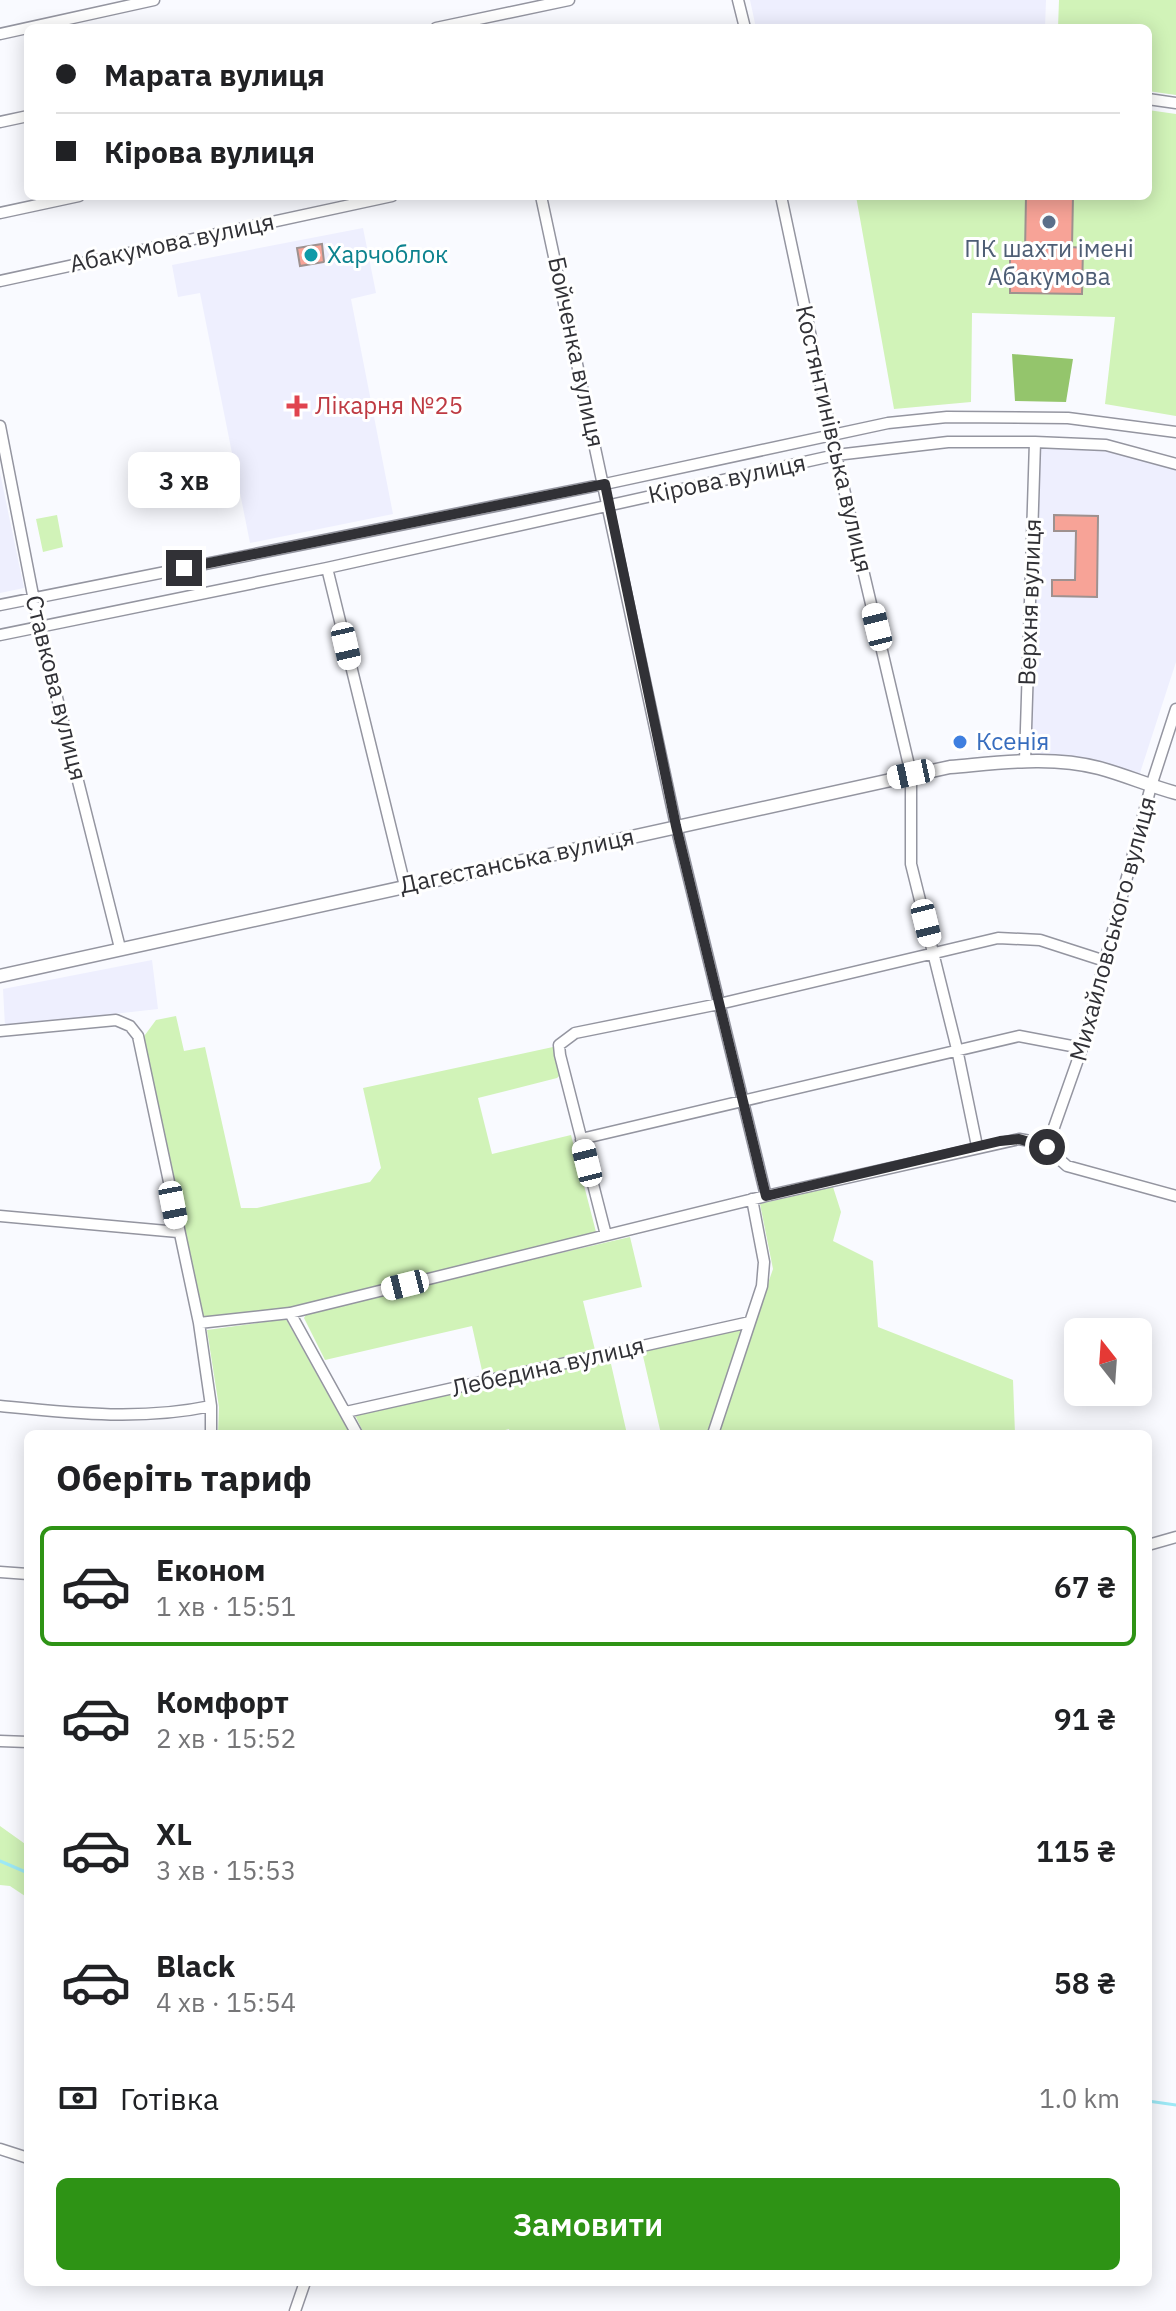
<!DOCTYPE html>
<html lang="uk">
<head>
<meta charset="utf-8">
<style>
  body { margin:0; font-family:"IBM Plex Sans",sans-serif; background:#f2f2f2; color:#202124; height:100vh; display:flex; flex-direction:column; font-size:30px; white-space:nowrap }
  * { box-sizing:border-box; margin:0 }
  p { font-size:26px; color:#757577 }
  .icon { flex:none; width:44px; height:44px; fill:none; stroke:currentColor; stroke-width:2; stroke-linecap:round; stroke-linejoin:round }
  .map { position:relative; flex:1; overflow:hidden }
  .panel { position:absolute; left:24px; top:1430px; width:1128px; height:856px; display:flex; flex-direction:column; background:#fff; border-radius:12px; box-shadow:0 4px 20px #0003 }
  .panel>* { flex:none }
  .banner { position:absolute; left:24px; top:24px; width:1128px; height:176px; border-radius:12px; box-shadow:0 4px 20px #0003; display:grid; align-content:center; height:176px; padding:0 32px; background:#fff }
  .needle { width:52px; rotate:343deg }
  .tools { position:absolute; left:1064px; top:1318px; display:grid; gap:16px }
  .tools a { display:grid; place-items:center; width:88px; height:88px; border-radius:12px; background:#fff; box-shadow:0 4px 20px #0003; font-size:40px }
  .end { position:absolute; width:36px; height:36px; margin:-18px; border:10px solid #313136; background:#fff; box-shadow:0 0 0 4px #fff }
  .from { border-radius:50% }
  .bubble { position:absolute; height:56px; border-radius:12px; background:#fff; box-shadow:0 4px 20px #0003; font-size:26px; font-weight:600; line-height:56px; text-align:center }
  .car { position:absolute; width:24px; height:48px; margin:-24px -12px; border-radius:10px; box-shadow:0 0 6px 2px #0007; background:linear-gradient(#fff 24%,#345 0 40%,#fff 0 76%,#345 0 86%,#fff 0) }
  .banner b { display:flex; align-items:center; gap:28px; height:76px; font-size:30px }
  .banner b+b { border-top:2px solid #e0e0e0 }
  .banner i { width:20px; height:20px; background:#202124 }
  ul { padding:0; list-style:none }
  li { display:flex; align-items:center; gap:24px; height:120px; margin:0 16px 12px; padding:0 16px; border:4px solid transparent; border-radius:12px }
  li div { flex:1 }
  li b { display:block; font-size:30px }
  li em { font-style:normal; font-weight:600 }
  li.on { border-color:#2e9315 }
  li>.icon { width:72px; height:72px; stroke-width:1.5 }
  h2 { padding:0 32px; font-size:36px; line-height:96px }
  .pay { display:flex; align-items:center; gap:20px; height:88px; padding:0 32px; font-size:30px }
  .pay p { margin-inline-start:auto }
  .button { display:flex; gap:16px; margin-top:auto; padding:16px 32px }
  .button a { flex:1; height:92px; border-radius:12px; background:#2e9315; color:#fff; font-size:32px; font-weight:600; line-height:92px; text-align:center }
  .map>svg:first-child { display:block }
</style>
</head>
<body>
<div class="map">
<svg width="1176" height="2311" viewBox="0 0 1176 2311">
  <rect width="100%" height="100%" fill="#f9faff"/>
  <path fill="#eeeffe" d="M750,0H1046L1045,28H756Z
    M363,228L376,293L351,299L393,514L250,543L200,293L178,297L172,265Z
    M1040,448L1105,450L1176,468V662L1139,776L1029,758Z
    M0,473L24,588L0,593Z
    M152,960L158,1009L5,1026L3,989Z"/>
  <path fill="#d1f3b8" d="M1059,0H1176V95L1148,91V28H1058Z
    M1148,110L1176,114V416L1105,404L1115,317L972,313L971,402L894,409L856,196H1148Z
    M57,515L63,547L43,552L36,519Z
    M176,1016L184,1051L205,1047L241,1208H257L370,1182L381,1168L363,1088L553,1047L560,1075L557,1078L478,1098L492,1154L571,1135L596,1232L294,1309L202,1319L142,1039L156,1020Z
    M833,1187L841,1212L833,1241L873,1261L878,1327L1013,1380L1015,1434H716L773,1269L760,1204Z
    M630,1237L642,1287L583,1301L595,1350L483,1375L472,1326L325,1360L304,1318L308,1311Z
    M286,1319L350,1434H218L219,1407L207,1330Z
    M745,1328L711,1434H661L643,1356L646,1350Z
    M605,1359L611,1364L627,1434H510L509,1429L490,1434H364L355,1415Z
    M0,1826L28,1846V1898L10,1886L0,1885Z"/>
  <path fill="#94c56c" d="M1012,354L1073,359L1066,402L1015,401Z"/>
  <g fill="none" stroke-linecap="round" stroke-linejoin="round">
    <path stroke="#9de9f6" stroke-width="3" d="M0,1861L28,1873
      M1148,2101L1176,2105"/>
  </g>
  <path fill="#f7a397" stroke="#9e918f" stroke-width="2" d="M1026,196H1073L1072,247L1083,248L1082,294L1010,293V252H1025Z
    M322,244L324,262L300,266L297,248Z
    M1054,515L1098,516L1097,597L1052,596V580H1075L1076,531H1054Z"/>
  <g fill="none" stroke-linecap="round" stroke-linejoin="round">
    <g stroke="#9495a0" stroke-width="13">
      <path id="minor" d="M738,0L745,28
        M436,28L569,0
        M0,34L154,0
        M1148,99L1176,103
        M0,122L28,116
        M781,196L836,455L911,774V864L957,1049L977,1146
        M0,213L79,196
        M0,281L392,196
        M0,426L39,626L120,948
        M327,568L405,886
        M0,605L605,484L888,423L947,417L1068,418L1176,432
        M0,635L327,568L836,455L948,442H1035L1106,445L1176,464
        M1025,761L1035,442
        M0,1031L116,1020L130,1026L138,1036L199,1323L211,1406V1434
        M581,1139L1019,1036L1082,1048
        M1047,1147L1082,1048L1151,786L1176,709
        M766,1196L1019,1139L1041,1143L1067,1166L1176,1196
        M0,1216L178,1232
        M606,1235L560,1055L559,1045L575,1033L719,1004L998,938L1040,940L1105,961
        M290,1313L357,1434
        M199,1323L290,1313L766,1196L676,826L541,196
        M0,1406C71,1413 140,1421 211,1406
        M346,1412L750,1322
        M713,1434L762,1286L764,1262L752,1199
        M1148,1545L1176,1537
        M0,1572L28,1574
        M0,1741L28,1742
        M0,2149L28,2158
        M295,2311L305,2282"/>
    </g>
    <g stroke="#9495a0" stroke-width="15">
      <path id="tertiary" d="M0,976L950,767C999,763 1051,755 1099,768C1125,775 1150,786 1176,793"/>
    </g>
    <use href="#minor" stroke="#fff" stroke-width="10"/>
    <use href="#tertiary" stroke="#fff" stroke-width="12"/>
  </g>
  <g fill="none" stroke-linecap="round" stroke-linejoin="round">
    <path stroke="#313136" stroke-width="10" d="M184,568L605,484L676,826L766,1196L1000,1141L1019,1139L1047,1147"/>
  </g>
  <circle fill="#5c6f8a" stroke="#fff" stroke-width="3" cx="1049" cy="222" r="8"/>
  <circle fill="#0f9aa8" stroke="#fff" stroke-width="3" cx="311" cy="255" r="8"/>
  <path fill="#e0444e" stroke="#fff" stroke-width="3" d="M293 394h8v8h8v8h-8v8h-8v-8h-8v-8h8z"/>
  <circle fill="#3f7fe0" stroke="#fff" stroke-width="3" cx="960" cy="742" r="8"/>
  <g text-anchor="middle" stroke-width="6" stroke-linejoin="round" paint-order="stroke">
    <g font-size="24" fill="#313136" stroke="#fff">
      <text transform="translate(172 243) rotate(-12)" y="8">Абакумова вулиця</text>
      <text transform="translate(576 352) rotate(78)" y="8">Бойченка вулиця</text>
      <text transform="translate(834 439) rotate(77)" y="8">Костянтинівська вулиця</text>
      <text transform="translate(727 479) rotate(-12)" y="8">Кірова вулиця</text>
      <text transform="translate(1030 602) rotate(-88)" y="8">Верхня вулиця</text>
      <text transform="translate(56 688) rotate(76)" y="8">Ставкова вулиця</text>
      <text transform="translate(517 861) rotate(-12)" y="8">Дагестанська вулиця</text>
      <text transform="translate(1113 929) rotate(-75)" y="8">Михайловського вулиця</text>
      <text transform="translate(548 1367) rotate(-13)" y="8">Лебедина вулиця</text>
    </g>
    <g font-size="24" fill="#4e5e75" stroke="#fff">
      <text x="1049" y="257">ПК шахти імені<tspan x="1049" dy="28">Абакумова</tspan></text>
    </g>
    <g font-size="24" fill="#0d838f" stroke="#fff" text-anchor="start">
      <text x="327" y="263">Харчоблок</text>
    </g>
    <g font-size="24" fill="#be3a42" stroke="#fff" text-anchor="start">
      <text x="315" y="414">Лікарня №25</text>
    </g>
    <g font-size="24" fill="#366cbe" stroke="#fff" text-anchor="start">
      <text x="976" y="750">Ксенія</text>
    </g>
  </g>
</svg>
<div class="tools">
<a><svg class="needle" viewBox="-14 -14 28 28"><path d="M0-13l5 13h-10z" fill="#e53935"/><path d="M0 13l5-13h-10z" fill="#757577"/></svg></a>
</div>
<i class="end from" style="left:1047px;top:1147px"></i>
<i class="end" style="left:184px;top:568px"></i>
<div class="bubble" style="left:128px;top:452px;width:112px">3 хв</div>
<i class="car" style="left:877px;top:627px;rotate:346deg"></i>
<i class="car" style="left:346px;top:646px;rotate:167deg"></i>
<i class="car" style="left:911px;top:774px;rotate:258deg"></i>
<i class="car" style="left:926px;top:923px;rotate:166deg"></i>
<i class="car" style="left:587px;top:1163px;rotate:346deg"></i>
<i class="car" style="left:173px;top:1205px;rotate:169deg"></i>
<i class="car" style="left:405px;top:1285px;rotate:256deg"></i>
<div class="banner">
<b><i class="from"></i>Марата вулиця</b>
<b><i></i>Кірова вулиця</b>
</div>
<section class="panel">
<h2>Оберіть тариф</h2>
<ul>
<li class="on"><svg class="icon" aria-label="car" viewBox="0 0 24 24"><path d="M5 17H2v-5l4-1 3-4h7l3 4 3 1v5h-3M9 17h6M6 11h13"/><circle cx="7" cy="17" r="2"/><circle cx="17" cy="17" r="2"/></svg><div><b>Економ</b><p>1 хв · 15:51</p></div><em>67 ₴</em></li>
<li><svg class="icon" aria-label="car" viewBox="0 0 24 24"><path d="M5 17H2v-5l4-1 3-4h7l3 4 3 1v5h-3M9 17h6M6 11h13"/><circle cx="7" cy="17" r="2"/><circle cx="17" cy="17" r="2"/></svg><div><b>Комфорт</b><p>2 хв · 15:52</p></div><em>91 ₴</em></li>
<li><svg class="icon" aria-label="car" viewBox="0 0 24 24"><path d="M5 17H2v-5l4-1 3-4h7l3 4 3 1v5h-3M9 17h6M6 11h13"/><circle cx="7" cy="17" r="2"/><circle cx="17" cy="17" r="2"/></svg><div><b>XL</b><p>3 хв · 15:53</p></div><em>115 ₴</em></li>
<li><svg class="icon" aria-label="car" viewBox="0 0 24 24"><path d="M5 17H2v-5l4-1 3-4h7l3 4 3 1v5h-3M9 17h6M6 11h13"/><circle cx="7" cy="17" r="2"/><circle cx="17" cy="17" r="2"/></svg><div><b>Black</b><p>4 хв · 15:54</p></div><em>58 ₴</em></li>
</ul>
<div class="pay"><svg class="icon" aria-label="cash" viewBox="0 0 24 24"><path d="M3 7h18v10H3z"/><circle cx="12" cy="12" r="2"/></svg>Готівка<p>1.0 km</p></div>
<div class="button"><a>Замовити</a></div>
</section>
</div>
</body>
</html>
